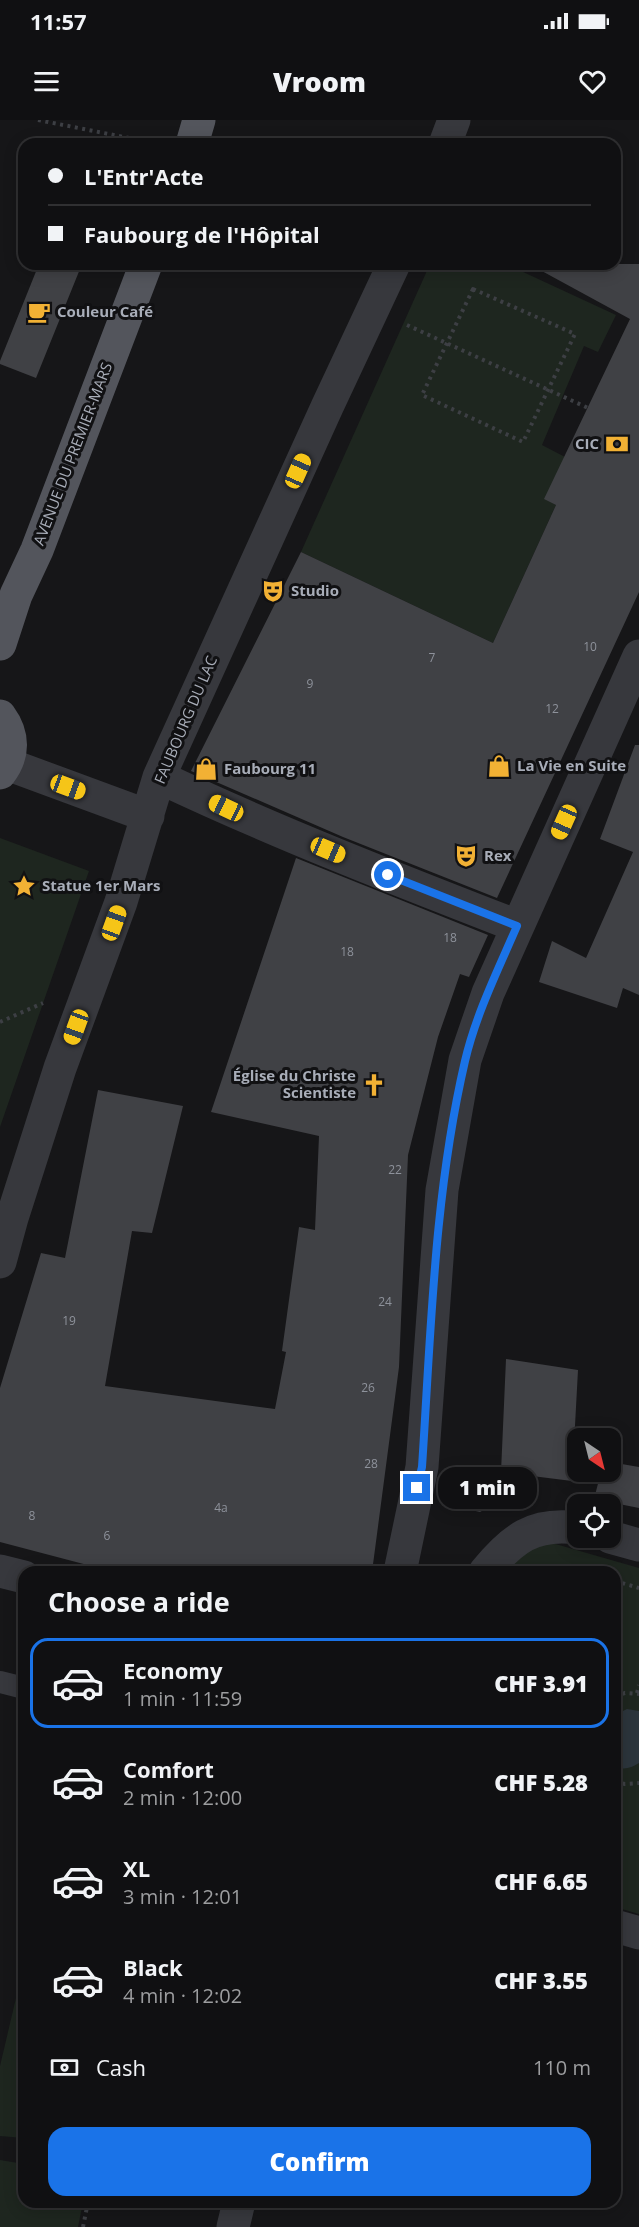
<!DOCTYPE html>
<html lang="en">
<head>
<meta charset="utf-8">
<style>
  body { margin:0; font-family:"Open Sans",sans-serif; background:#1e1e20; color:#f1f3f6; height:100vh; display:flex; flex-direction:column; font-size:22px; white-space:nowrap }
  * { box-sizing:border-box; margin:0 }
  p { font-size:20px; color:#9c9d9f }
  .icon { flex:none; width:33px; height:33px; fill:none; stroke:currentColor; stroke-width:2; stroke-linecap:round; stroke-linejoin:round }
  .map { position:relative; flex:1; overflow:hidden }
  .drawer { position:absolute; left:18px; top:1446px; width:603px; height:642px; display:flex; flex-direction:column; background:#101012; border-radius:18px; box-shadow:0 3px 15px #0003,0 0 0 2px #303032 }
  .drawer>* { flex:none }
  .hud { position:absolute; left:18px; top:18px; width:603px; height:132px; border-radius:18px; box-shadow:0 3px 15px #0003,0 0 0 2px #303032; display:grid; align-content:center; height:132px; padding:0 30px; background:#101012 }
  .needle { width:39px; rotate:145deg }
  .fabs { position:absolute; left:567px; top:1308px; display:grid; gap:12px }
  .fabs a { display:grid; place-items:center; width:54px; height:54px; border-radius:12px; background:#101012; box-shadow:0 3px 15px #0003,0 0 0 2px #303032; font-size:30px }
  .end { position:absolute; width:27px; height:27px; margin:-14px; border:8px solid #1a73e8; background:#fff; box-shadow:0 0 0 3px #fff }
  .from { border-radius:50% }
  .bubble { position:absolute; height:42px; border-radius:18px; background:#101012; box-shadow:0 3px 15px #0003,0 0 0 2px #303032; font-size:20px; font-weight:800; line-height:42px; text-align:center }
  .car { position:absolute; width:18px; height:36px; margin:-18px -9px; border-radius:8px; box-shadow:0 0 4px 2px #0007; background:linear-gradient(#f5c518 24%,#345 0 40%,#f5c518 0 76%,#345 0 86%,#f5c518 0) }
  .hud b { display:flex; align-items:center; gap:21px; height:57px; font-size:22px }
  .hud b+b { border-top:2px solid #303032 }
  .hud i { width:15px; height:15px; background:#f1f3f6 }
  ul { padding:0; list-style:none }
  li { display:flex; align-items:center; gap:18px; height:90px; margin:0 12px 9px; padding:0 18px; border:3px solid transparent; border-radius:18px }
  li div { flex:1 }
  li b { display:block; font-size:22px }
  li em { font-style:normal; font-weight:800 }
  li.on { border-color:#1a73e8 }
  li>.icon { width:54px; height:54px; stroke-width:1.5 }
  h2 { padding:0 30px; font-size:27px; line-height:72px }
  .pay { display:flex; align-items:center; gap:15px; height:66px; padding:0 30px; font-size:22px }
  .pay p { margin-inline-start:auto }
  .cta { display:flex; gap:12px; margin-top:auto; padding:12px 30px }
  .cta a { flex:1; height:69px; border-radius:18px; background:#1a73e8; color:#fff; font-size:24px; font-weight:800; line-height:69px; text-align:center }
  .status { display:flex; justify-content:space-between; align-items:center; height:42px; padding:0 30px; background:#101012; direction:ltr }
  .status svg { height:16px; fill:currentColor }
  header { display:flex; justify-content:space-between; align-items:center; height:78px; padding:0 30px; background:#101012; font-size:27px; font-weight:800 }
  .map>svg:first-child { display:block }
</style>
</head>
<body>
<div class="status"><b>11:57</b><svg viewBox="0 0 49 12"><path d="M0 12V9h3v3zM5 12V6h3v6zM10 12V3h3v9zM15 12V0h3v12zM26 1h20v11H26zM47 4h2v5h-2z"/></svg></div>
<header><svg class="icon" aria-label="menu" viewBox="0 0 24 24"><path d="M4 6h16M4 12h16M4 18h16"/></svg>Vroom<svg class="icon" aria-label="heart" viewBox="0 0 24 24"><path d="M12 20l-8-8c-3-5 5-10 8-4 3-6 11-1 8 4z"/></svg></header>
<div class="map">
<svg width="639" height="2107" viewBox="0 0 639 2107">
  <rect width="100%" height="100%" fill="#161618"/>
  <path fill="#1e261f" d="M430,144H506L616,195L598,232L584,226L542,325L565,337L545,379L556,385L493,523L301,432Z
    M0,718L89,751L0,1007Z
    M552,1423L639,1448V1794L615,1787V1452H498L532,1428Z
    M24,1844V2018L0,2016V1946Z
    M0,2040L24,2044V2082H83L78,2107H0Z"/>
  <path fill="#2c353c" d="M627,1589L639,1591V1643C631,1648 625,1650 615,1647V1595Z"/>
  <path fill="#404145" d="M39,144H82L36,258L0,244V241Z
    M529,144H639V472L497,778L343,717L191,651L301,432L493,523L556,385L544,379L630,199Z
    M635,625H639V875L623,868L617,888L539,862L552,821L586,838L633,732L600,719Z
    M296,738L488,815L469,857L460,854L438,917L408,1035L399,1247L372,1452H114L0,1422V1268L41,1133L65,1138L98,970L183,986L152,1113L132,1111L105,1266L275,1289L286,1232L282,1231L299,1107L315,1110L319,1016L211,992Z
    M506,1239L578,1250L572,1361L501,1352Z
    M610,1342L639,1347V1388L594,1379L601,1352H610Z
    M468,1351L526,1366L480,1392L458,1387Z"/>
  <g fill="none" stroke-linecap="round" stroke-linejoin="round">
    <path stroke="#3d3f44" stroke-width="4" stroke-dasharray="3 4.5" stroke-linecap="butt" d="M38,0L134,19
      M473,169L575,214L523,322L422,275Z
      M407,205L588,288
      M0,902L43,883
      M571,1448L585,1452
      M615,1461L639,1468
      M637,1573L639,1565
      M615,1576L625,1573L639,1574
      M615,1662L625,1664L639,1663
      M83,2107L88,2082"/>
    <path stroke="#37383d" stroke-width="22" d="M0,1562L24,1568"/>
    <path stroke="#37383d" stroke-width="33" d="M445,24L454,0
      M7,644L148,696
      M159,657C275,712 396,759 517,806
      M0,1142L12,1098L60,948L121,782L159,657L327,287L394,144
      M610,1417L639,1425
      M0,1451L24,1457
      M400,1452L422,1347L442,1070L465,940L488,873L639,536
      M485,1452C512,1419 533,1402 578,1408
      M615,1806L639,1813
      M233,2107L239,2082"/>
    <path stroke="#53555c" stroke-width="33" d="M192,24L199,0
      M0,524L16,475L37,430L146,144
      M0,596C14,615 14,635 0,653"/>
  </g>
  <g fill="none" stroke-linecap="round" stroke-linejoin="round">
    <path stroke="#1a73e8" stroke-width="8" d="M388,755L517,806C498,850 476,894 465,941C434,1074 431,1212 422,1347L417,1368"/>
  </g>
  <defs>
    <g id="cafe-bare" transform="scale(1.8)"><path d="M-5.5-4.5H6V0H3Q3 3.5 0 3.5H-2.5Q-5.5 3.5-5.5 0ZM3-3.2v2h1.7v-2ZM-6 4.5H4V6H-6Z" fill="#f2b134" stroke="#111113" stroke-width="2.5" paint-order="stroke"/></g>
    <g id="bank-bare" transform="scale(1.8)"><path d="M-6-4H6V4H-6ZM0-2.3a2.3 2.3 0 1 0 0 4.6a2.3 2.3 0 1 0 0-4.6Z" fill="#f2b134" stroke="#111113" stroke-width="2.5" paint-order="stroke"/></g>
    <g id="theatre-bare" transform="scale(1.8)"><path d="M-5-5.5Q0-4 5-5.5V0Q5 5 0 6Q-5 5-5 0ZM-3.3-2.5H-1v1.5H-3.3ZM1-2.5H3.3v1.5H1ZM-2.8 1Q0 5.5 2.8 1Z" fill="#f2b134" stroke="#111113" stroke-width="2.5" paint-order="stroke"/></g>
    <g id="shop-bare" transform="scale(1.8)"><path d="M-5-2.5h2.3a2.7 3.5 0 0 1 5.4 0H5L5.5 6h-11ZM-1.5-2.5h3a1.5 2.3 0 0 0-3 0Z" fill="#f2b134" stroke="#111113" stroke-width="2.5" paint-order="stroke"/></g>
    <g id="sight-bare" transform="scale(1.8)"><path d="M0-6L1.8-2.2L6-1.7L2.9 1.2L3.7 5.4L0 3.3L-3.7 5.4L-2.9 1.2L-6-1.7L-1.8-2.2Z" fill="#f2b134" stroke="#111113" stroke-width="2.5" paint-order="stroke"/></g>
    <g id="church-bare" transform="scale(1.8)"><path d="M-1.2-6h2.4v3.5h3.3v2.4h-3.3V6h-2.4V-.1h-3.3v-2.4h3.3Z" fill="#f2b134" stroke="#111113" stroke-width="2.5" paint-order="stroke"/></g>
  </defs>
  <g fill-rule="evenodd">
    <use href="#cafe-bare" x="39" y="192"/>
    <use href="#bank-bare" x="617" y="324"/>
    <use href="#theatre-bare" x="273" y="471"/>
    <use href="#shop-bare" x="499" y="646"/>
    <use href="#shop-bare" x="206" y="649"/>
    <use href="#theatre-bare" x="466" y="736"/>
    <use href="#sight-bare" x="24" y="766"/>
    <use href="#church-bare" x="374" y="965"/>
  </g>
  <g text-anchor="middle" stroke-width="6" stroke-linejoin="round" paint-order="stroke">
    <g font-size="12" fill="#8e929b">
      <text x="590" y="531">10</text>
      <text x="432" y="542">7</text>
      <text x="310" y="568">9</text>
      <text x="552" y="593">12</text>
      <text x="450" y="822">18</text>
      <text x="347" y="836">18</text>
      <text x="395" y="1054">22</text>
      <text x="385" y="1186">24</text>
      <text x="69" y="1205">19</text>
      <text x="368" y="1272">26</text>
      <text x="371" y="1348">28</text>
      <text x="221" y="1392">4a</text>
      <text x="32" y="1400">8</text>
      <text x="107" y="1420">6</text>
    </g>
    <g font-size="15" font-weight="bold" fill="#a8adb8" stroke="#111113" text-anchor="start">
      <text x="57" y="197">Couleur Café</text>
      <text x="599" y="329" text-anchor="end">CIC</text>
      <text x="291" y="476">Studio</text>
      <text x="517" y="651">La Vie en Suite</text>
      <text x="224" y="654">Faubourg 11</text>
      <text x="484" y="741">Rex</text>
      <text x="42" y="771">Statue 1er Mars</text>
      <text x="356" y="961" text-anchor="end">Église du Christe<tspan x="356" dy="17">Scientiste</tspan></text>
    </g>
    <g font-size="15" fill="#a8adb8" stroke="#111113">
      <text transform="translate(73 334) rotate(-69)" y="5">AVENUE DU PREMIER-MARS</text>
      <text transform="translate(186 600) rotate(-67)" y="5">FAUBOURG DU LAC</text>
    </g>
  </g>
</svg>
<div class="fabs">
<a><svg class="needle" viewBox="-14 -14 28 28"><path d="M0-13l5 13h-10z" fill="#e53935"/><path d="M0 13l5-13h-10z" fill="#9c9d9f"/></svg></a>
<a><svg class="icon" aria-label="locate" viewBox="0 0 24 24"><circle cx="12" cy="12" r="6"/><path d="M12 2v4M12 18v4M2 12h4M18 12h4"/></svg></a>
</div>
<i class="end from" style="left:388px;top:755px"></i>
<i class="end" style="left:417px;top:1368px"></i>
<div class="bubble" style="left:438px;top:1347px;width:99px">1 min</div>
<i class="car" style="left:298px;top:351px;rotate:24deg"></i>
<i class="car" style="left:68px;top:667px;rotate:110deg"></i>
<i class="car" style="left:226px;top:688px;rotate:295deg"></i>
<i class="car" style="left:564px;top:702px;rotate:204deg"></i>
<i class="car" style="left:328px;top:730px;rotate:113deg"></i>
<i class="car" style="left:114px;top:803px;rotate:20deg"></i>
<i class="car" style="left:76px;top:907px;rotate:200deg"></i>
<div class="hud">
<b><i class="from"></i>L'Entr'Acte</b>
<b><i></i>Faubourg de l'Hôpital</b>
</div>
<section class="drawer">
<h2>Choose a ride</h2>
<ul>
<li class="on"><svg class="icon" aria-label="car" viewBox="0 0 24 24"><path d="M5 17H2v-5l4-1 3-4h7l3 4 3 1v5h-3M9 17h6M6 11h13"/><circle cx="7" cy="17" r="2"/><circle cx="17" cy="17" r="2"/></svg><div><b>Economy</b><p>1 min · 11:59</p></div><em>CHF 3.91</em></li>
<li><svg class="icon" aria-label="car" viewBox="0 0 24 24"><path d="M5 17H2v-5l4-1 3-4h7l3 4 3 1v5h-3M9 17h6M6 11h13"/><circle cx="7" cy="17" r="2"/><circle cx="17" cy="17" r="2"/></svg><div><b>Comfort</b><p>2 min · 12:00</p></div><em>CHF 5.28</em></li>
<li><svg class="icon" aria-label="car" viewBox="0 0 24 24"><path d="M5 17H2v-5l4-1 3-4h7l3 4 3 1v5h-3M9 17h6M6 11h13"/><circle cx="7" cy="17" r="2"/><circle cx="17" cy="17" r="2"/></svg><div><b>XL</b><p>3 min · 12:01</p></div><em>CHF 6.65</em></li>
<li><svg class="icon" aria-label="car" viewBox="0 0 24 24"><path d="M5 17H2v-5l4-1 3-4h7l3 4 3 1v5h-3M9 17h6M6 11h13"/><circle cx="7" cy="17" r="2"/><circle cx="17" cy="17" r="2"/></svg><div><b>Black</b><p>4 min · 12:02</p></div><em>CHF 3.55</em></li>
</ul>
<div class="pay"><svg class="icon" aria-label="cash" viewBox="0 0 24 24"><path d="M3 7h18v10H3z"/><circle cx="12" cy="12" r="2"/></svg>Cash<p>110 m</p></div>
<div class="cta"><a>Confirm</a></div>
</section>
</div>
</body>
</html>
